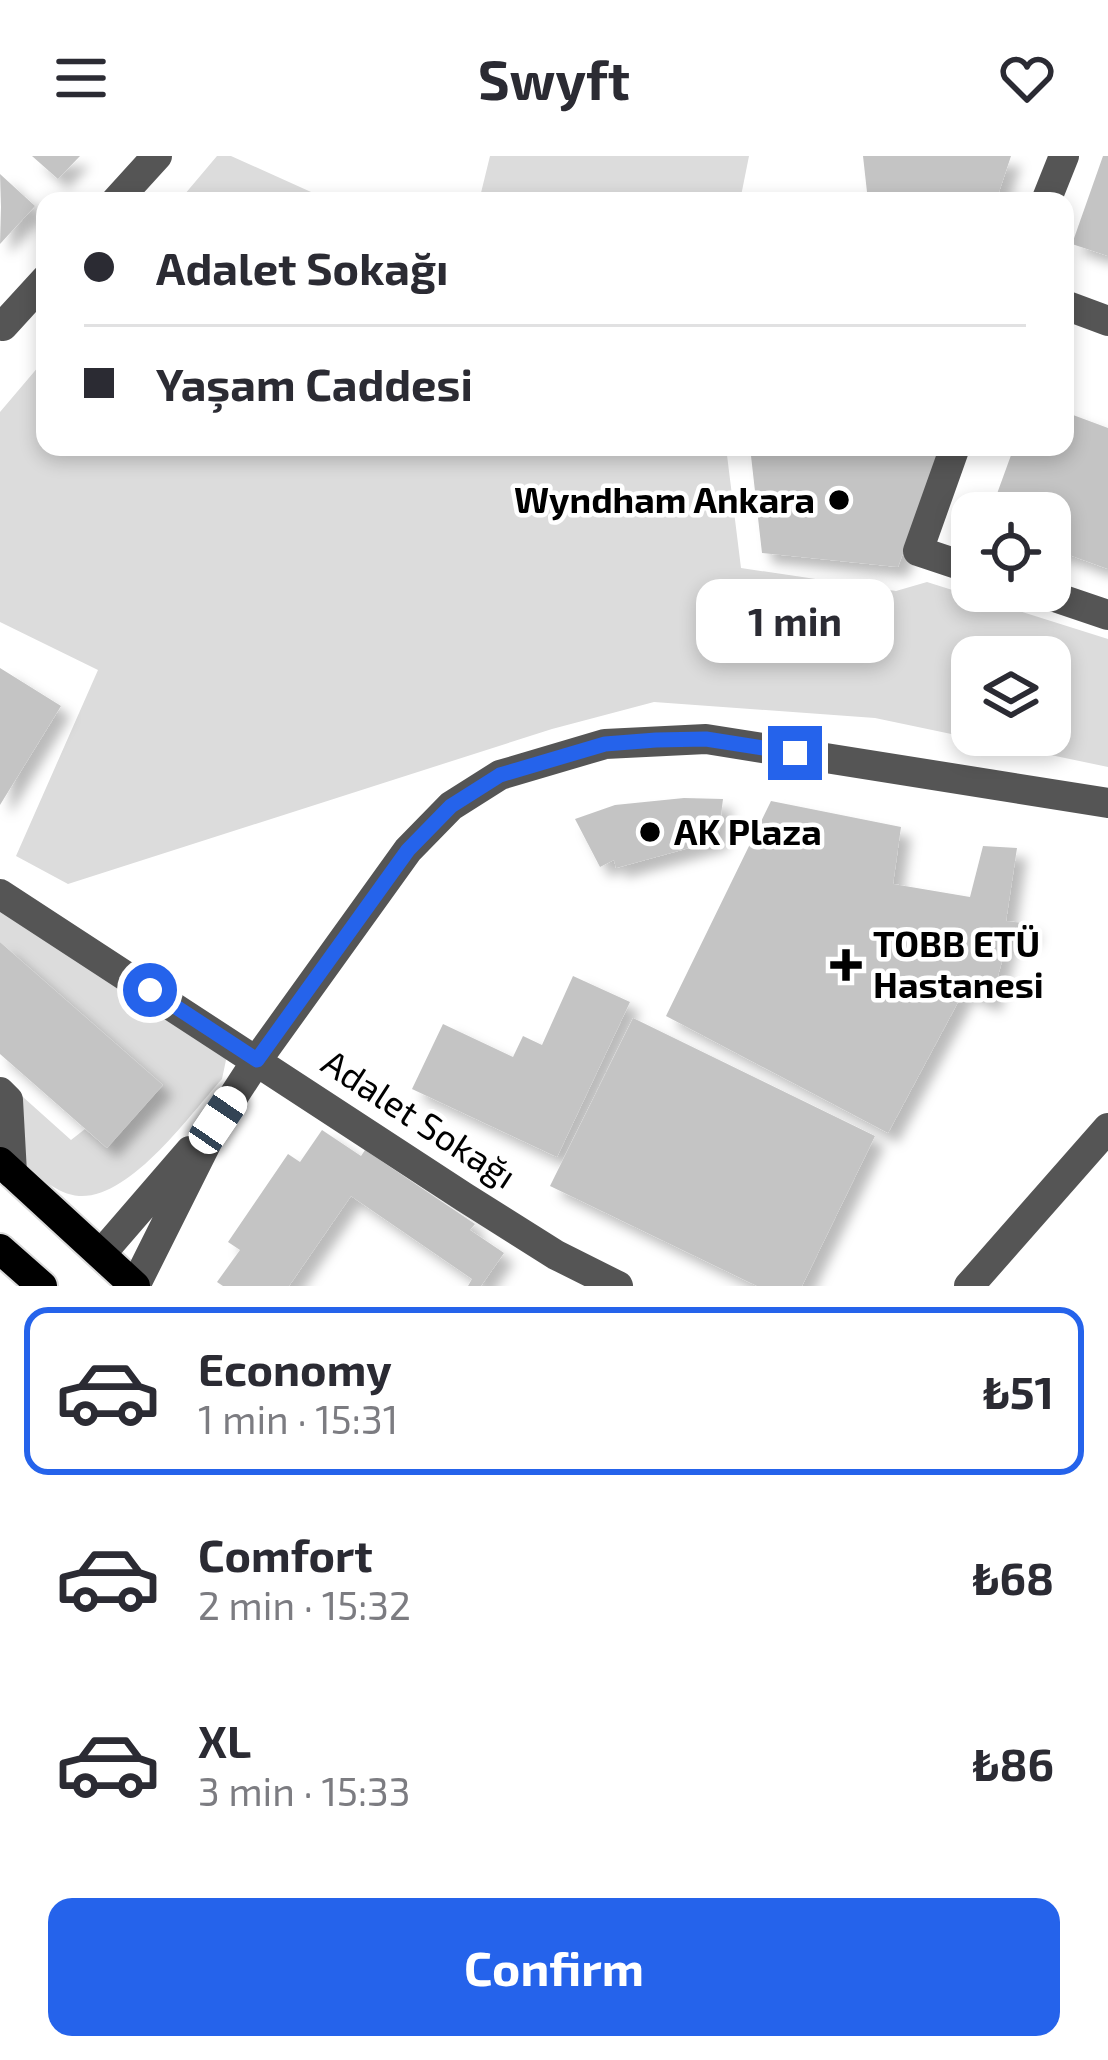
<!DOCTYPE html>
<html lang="en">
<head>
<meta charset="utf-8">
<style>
  body { margin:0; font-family:"Exo 2",sans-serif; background:#f7f7f7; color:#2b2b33; height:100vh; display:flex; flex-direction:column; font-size:45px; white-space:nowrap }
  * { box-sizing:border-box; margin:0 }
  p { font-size:39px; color:#7c7c81 }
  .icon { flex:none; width:66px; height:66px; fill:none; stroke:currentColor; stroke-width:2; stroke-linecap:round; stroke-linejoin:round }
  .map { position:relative; height:1130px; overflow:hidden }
  .side { display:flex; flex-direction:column; background:#fff; flex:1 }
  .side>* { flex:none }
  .guide { position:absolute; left:36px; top:36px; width:1038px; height:264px; border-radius:24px; box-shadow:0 6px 18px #0003; display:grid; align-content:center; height:264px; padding:0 48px; background:#fff }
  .fabs { position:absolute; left:951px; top:336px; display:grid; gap:24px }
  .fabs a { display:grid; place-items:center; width:120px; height:120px; border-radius:24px; background:#fff; box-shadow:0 6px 18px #0003; font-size:60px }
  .end { position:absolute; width:54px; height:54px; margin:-27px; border:15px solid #2563eb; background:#fff; box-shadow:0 0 0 6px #fff }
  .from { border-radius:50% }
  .bubble { position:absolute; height:84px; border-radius:24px; background:#fff; box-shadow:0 6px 18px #0003; font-size:39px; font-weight:700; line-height:84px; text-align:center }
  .car { position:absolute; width:36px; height:72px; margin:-36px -18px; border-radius:15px; box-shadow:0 0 9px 3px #0007; background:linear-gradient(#fff 24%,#345 0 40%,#fff 0 76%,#345 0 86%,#fff 0) }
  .guide b { display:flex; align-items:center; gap:42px; height:114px; font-size:45px }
  .guide b+b { border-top:3px solid #e1e1e2 }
  .guide i { width:30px; height:30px; background:#2b2b33 }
  ul { padding:21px 0 0; list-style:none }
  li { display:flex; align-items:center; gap:36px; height:168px; margin:0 24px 18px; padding:0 24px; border:6px solid transparent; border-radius:24px }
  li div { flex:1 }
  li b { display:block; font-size:45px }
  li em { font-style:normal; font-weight:700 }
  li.on { border-color:#2563eb }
  li>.icon { width:108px; height:108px; stroke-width:1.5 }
  .primary-button { display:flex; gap:24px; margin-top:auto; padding:24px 48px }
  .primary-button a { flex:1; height:138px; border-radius:24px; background:#2563eb; color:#fff; font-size:48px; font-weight:700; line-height:138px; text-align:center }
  header { display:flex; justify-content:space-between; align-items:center; height:156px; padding:0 48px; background:#fff; font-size:54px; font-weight:700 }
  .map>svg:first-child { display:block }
</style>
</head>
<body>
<header><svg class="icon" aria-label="menu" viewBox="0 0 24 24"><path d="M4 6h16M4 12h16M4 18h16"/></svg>Swyft<svg class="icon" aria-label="heart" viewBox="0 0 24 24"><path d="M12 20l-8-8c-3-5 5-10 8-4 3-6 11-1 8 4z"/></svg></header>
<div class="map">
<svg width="1108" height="1130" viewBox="0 0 1108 1130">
  <defs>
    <filter id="shadow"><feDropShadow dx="10" dy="10" stdDeviation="6" flood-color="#0004"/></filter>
  </defs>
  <rect width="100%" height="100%" fill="#fff"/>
  <path fill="#dcdcdc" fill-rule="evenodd" d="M217,0H231L331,45H179Z
    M490,0H749L740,45H479Z
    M45,203V291H726L741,412L896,435L927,426L1108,483V611L875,562L654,546L552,573L68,728L16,700L98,514L0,466V256ZM1050,501V579H972V501Z
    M0,750L224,889L226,904L222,923C190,958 131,1043 79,1040C57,1038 39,1021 23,1007L19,944L23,941L71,984L85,973L107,992L163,929L0,786Z"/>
  <path fill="#c4c4c4" filter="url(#shadow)" d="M32,0H80L58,23Z
    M863,0H1011L996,45H868Z
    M1103,0H1108V100L1072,88Z
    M0,18L35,50L0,88L1,51Z
    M1065,256L1108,272V413L1050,392V357H990L1014,291H1065Z
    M750,291H941L898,411L762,397Z
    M0,512L61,550L0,649Z
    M684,642L723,643L718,684L616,712L614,704L600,711L575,663L615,649Z
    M771,645L901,671L893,728L970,741L983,690L1017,692L1006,765L1031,768L1028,782L1009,779L991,846L964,835L888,977L666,860Z
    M0,786L163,929L107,992L0,898Z
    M573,820L630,846L557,1001L412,933L443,868L513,901L523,880L542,889Z
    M633,862L875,980L802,1130H757L550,1030Z
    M322,974L361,1000L365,994L475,1068L470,1074L504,1097L481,1130H468L472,1123L351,1040L289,1130H223L217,1126L240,1094L228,1086L288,998L300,1006Z"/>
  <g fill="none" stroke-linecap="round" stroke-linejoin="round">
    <g stroke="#dbdbdb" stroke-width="34">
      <path id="major" d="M0,1006L135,1130
        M0,1093L42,1130"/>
    </g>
    <path stroke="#555" stroke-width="30" d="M116,45L157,0
      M1046,45L1064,0
      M1065,149L1108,165
      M3,170L45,124
      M955,291L918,395L972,413
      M1037,435L1108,459
      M0,738L464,1041L556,1099L618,1130
      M0,936L8,944L12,1017
      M101,1098L190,995
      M135,1130L218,964L257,904L408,694L451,650L500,619L605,588L706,583L1108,647
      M969,1130L1108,972"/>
    <use href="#major" stroke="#000" stroke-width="30"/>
  </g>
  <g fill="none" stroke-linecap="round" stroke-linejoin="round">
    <path stroke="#2563eb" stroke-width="15" d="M150,834L257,904L408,694L451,650L500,619L605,588L656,584L706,583L795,597"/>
  </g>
  <g fill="#000" stroke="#fff" stroke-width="4.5">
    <circle cx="839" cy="344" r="12"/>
    <circle cx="650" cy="676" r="12"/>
    <path d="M840 791h12v12h12v12h-12v12h-12v-12h-12v-12h12z"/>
  </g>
  <g text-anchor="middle" stroke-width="9" stroke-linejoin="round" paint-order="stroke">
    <g font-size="36" font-weight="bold" fill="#000" stroke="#fff" text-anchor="start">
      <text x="815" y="357" text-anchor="end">Wyndham Ankara</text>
      <text x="674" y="689">AK Plaza</text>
      <text x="873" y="801">TOBB ETÜ<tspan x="873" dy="41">Hastanesi</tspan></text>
    </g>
    <g font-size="36" fill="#000" stroke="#fff">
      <text transform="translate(419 963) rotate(33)" y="13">Adalet Sokağı</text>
    </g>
  </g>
</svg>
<div class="fabs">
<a><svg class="icon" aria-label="locate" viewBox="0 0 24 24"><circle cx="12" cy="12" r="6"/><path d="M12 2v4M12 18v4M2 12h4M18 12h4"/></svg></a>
<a><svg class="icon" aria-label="layers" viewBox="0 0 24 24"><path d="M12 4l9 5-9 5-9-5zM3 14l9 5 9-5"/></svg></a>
</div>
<i class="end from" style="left:150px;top:834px"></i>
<i class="end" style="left:795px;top:597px"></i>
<div class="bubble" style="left:696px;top:423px;width:198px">1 min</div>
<i class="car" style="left:218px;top:964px;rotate:34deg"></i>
<div class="guide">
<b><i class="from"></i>Adalet Sokağı</b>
<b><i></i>Yaşam Caddesi</b>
</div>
</div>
<section class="side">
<ul>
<li class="on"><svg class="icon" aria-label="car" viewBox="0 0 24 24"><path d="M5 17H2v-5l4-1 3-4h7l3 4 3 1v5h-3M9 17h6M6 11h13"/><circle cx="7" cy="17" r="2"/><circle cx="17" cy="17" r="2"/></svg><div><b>Economy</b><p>1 min · 15:31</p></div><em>₺51</em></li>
<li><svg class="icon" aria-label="car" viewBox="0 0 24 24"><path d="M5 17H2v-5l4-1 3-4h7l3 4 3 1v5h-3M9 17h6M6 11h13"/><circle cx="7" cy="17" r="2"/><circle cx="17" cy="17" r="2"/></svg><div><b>Comfort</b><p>2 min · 15:32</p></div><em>₺68</em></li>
<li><svg class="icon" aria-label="car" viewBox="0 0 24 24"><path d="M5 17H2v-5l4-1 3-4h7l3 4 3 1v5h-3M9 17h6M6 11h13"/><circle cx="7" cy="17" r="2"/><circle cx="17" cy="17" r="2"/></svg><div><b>XL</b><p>3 min · 15:33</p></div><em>₺86</em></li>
</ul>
<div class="primary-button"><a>Confirm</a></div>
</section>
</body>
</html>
